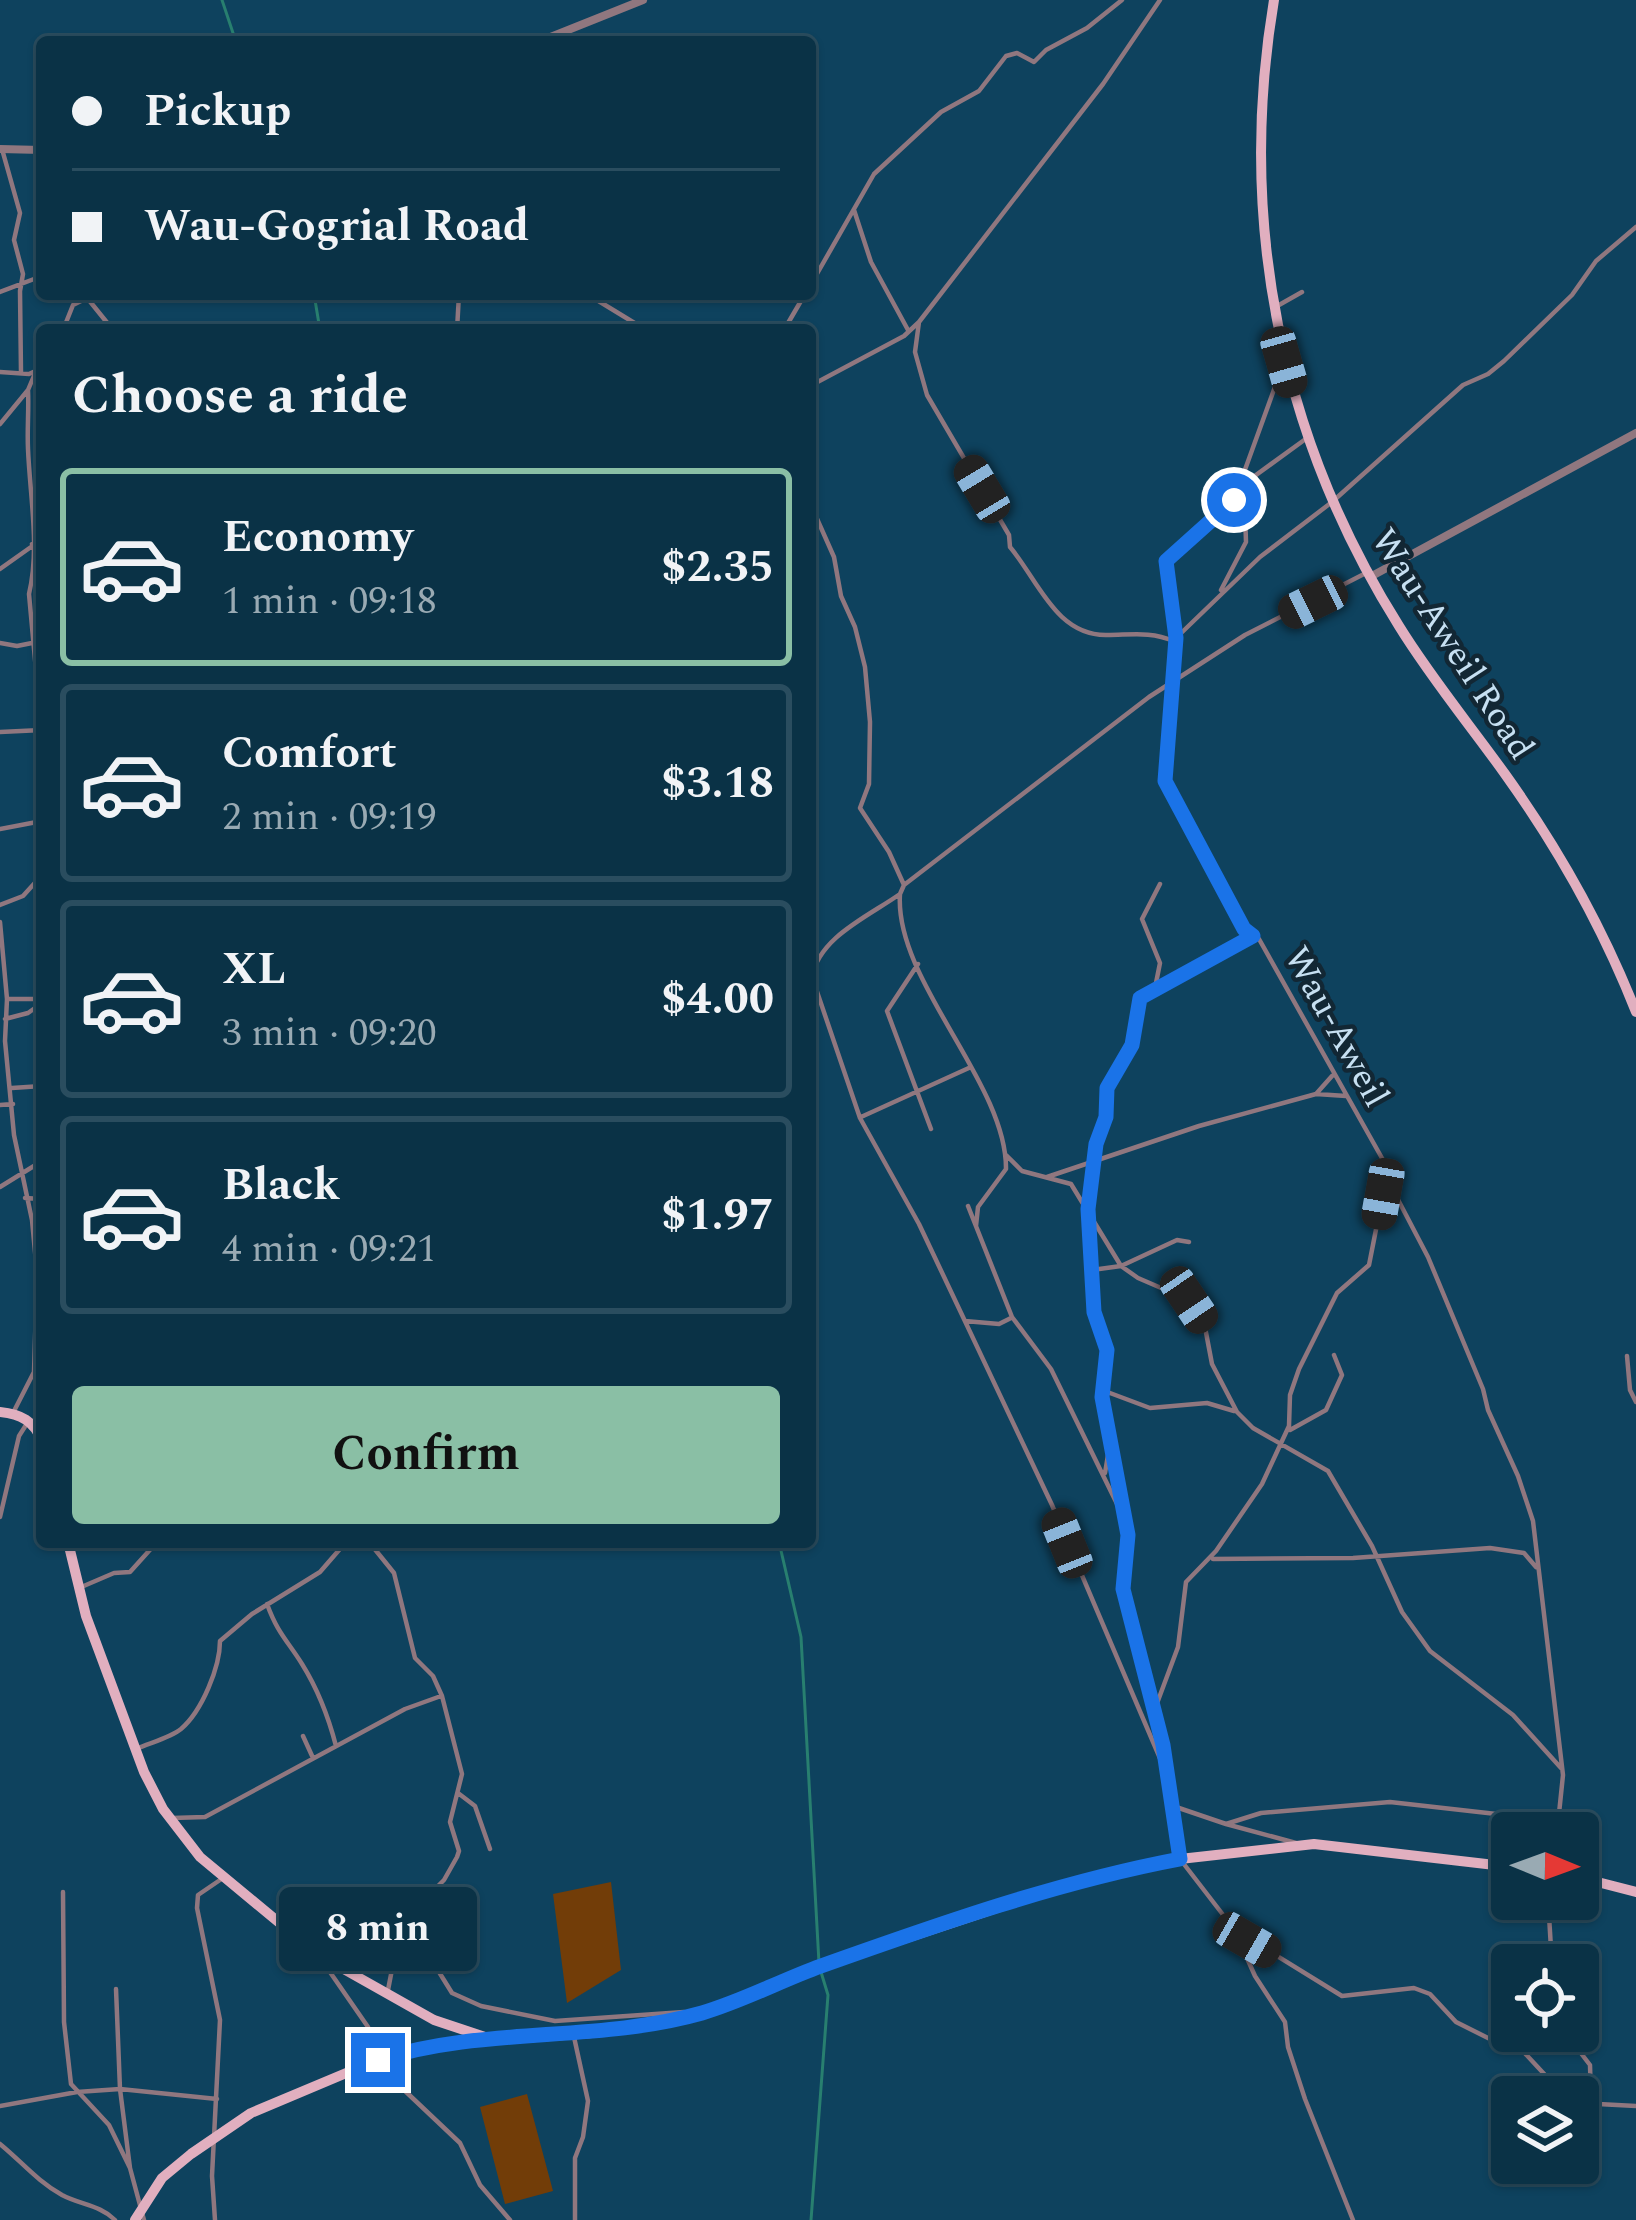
<!DOCTYPE html>
<html lang="en">
<head>
<meta charset="utf-8">
<style>
  body { margin:0; font-family:Spectral,serif; background:#183e51; color:#f1f3f6; height:100vh; display:flex; flex-direction:column; font-size:45px; white-space:nowrap }
  * { box-sizing:border-box; margin:0 }
  p { font-size:39px; color:#99aab3 }
  .icon { flex:none; width:66px; height:66px; fill:none; stroke:currentColor; stroke-width:2; stroke-linecap:round; stroke-linejoin:round }
  .map { position:relative; flex:1; overflow:hidden }
  .details { position:absolute; left:36px; top:324px; width:780px; height:1224px; display:flex; flex-direction:column; background:#0a3246; border-radius:12px; box-shadow:0 3px 9px #0004,0 0 0 3px #2a4d5f }
  .details>* { flex:none }
  .banner { position:absolute; left:36px; top:36px; width:780px; height:264px; border-radius:12px; box-shadow:0 3px 9px #0004,0 0 0 3px #2a4d5f; display:grid; align-content:center; height:264px; padding:0 36px; background:#0a3246 }
  .needle { width:78px; rotate:91deg }
  .controls { position:absolute; left:1491px; top:1812px; display:grid; gap:24px }
  .controls a { display:grid; place-items:center; width:108px; height:108px; border-radius:12px; background:#0a3246; box-shadow:0 3px 9px #0004,0 0 0 3px #2a4d5f; font-size:60px }
  .end { position:absolute; width:54px; height:54px; margin:-27px; border:15px solid #1a73e8; background:#fff; box-shadow:0 0 0 6px #fff }
  .from { border-radius:50% }
  .bubble { position:absolute; height:84px; border-radius:12px; background:#0a3246; box-shadow:0 3px 9px #0004,0 0 0 3px #2a4d5f; font-size:39px; font-weight:700; line-height:84px; text-align:center }
  .car { position:absolute; width:36px; height:72px; margin:-36px -18px; border-radius:15px; box-shadow:0 0 9px 3px #0007; background:linear-gradient(#222 24%,#8ab4d8 0 40%,#222 0 76%,#8ab4d8 0 86%,#222 0) }
  .banner b { display:flex; align-items:center; gap:42px; height:114px; font-size:45px }
  .banner b+b { border-top:3px solid #2a4d5f }
  .banner i { width:30px; height:30px; background:#f1f3f6 }
  ul { padding:0; list-style:none }
  li { display:flex; align-items:center; gap:36px; height:198px; margin:0 24px 18px; padding:0 12px; border:6px solid #2a4d5f; border-radius:12px }
  li div { flex:1 }
  li b { display:block; font-size:45px }
  li em { font-style:normal; font-weight:700 }
  li.selected { border-color:#8abfa5 }
  li>.icon { width:108px; height:108px; stroke-width:1.5 }
  h2 { padding:0 36px; font-size:54px; line-height:144px }
  .cta { display:flex; gap:24px; margin-top:auto; padding:24px 36px }
  .cta a { flex:1; height:138px; border-radius:12px; background:#8abfa5; color:#111; font-size:48px; font-weight:700; line-height:138px; text-align:center }
  .map>svg:first-child { display:block }
</style>
</head>
<body>
<div class="map">
<svg width="1636" height="2220" viewBox="0 0 1636 2220">
  <rect width="100%" height="100%" fill="#0e425e"/>
  <path fill="#723d08" d="M611,1882L621,1970L567,2003L553,1894Z
    M527,2094L553,2191L505,2204L480,2107Z"/>
  <g fill="none" stroke-linecap="round" stroke-linejoin="round">
    <path stroke="#287f6f" stroke-width="3" d="M222,0L236,42
      M314,294L320,330
      M779,1542L801,1637L819,1963
      M811,2220L828,1995L821,1972"/>
    <path stroke="#90777f" stroke-width="4.5" d="M2,149L20,213L14,240L23,274L20,291L21,373
      M854,210L871,262L908,330
      M810,286L874,174L941,112L979,91L1006,56L1017,53L1034,62L1046,50L1087,28L1122,0
      M0,292L42,276
      M89,294L88,299L113,330
      M587,294L646,330
      M1279,305L1302,292
      M919,322L915,352L927,395L1009,535L1010,547C1038,580 1056,636 1107,635C1131,635 1150,631 1174,641
      M63,330L73,305L95,294
      M457,330L459,294
      M784,330L805,294
      M36,371L28,390C29,410 27,429 28,449C30,497 40,548 29,594L42,736
      M0,372L29,374L42,368
      M810,386L904,336L919,322L1103,84L1160,0
      M0,424L28,390
      M1245,483L1307,438
      M810,503L834,557L841,596L855,627L865,667L870,722L869,784L860,808L889,852L904,885
      M32,544L42,537
      M0,569L31,547
      M1221,590L1246,542L1244,482
      M1176,638L1166,561L1234,500L1284,362
      M0,643L17,646L42,641
      M0,732L42,730
      M42,756V777
      M0,829L42,821
      M900,894C894,980 1007,1083 1006,1169L978,1207L976,1226
      M0,905L23,896L42,875
      M0,922L7,999L5,1041L14,1135L32,1220L37,1273L34,1372L14,1411
      M918,964L887,1011L931,1129
      M1155,988L1160,963L1142,919L1160,884
      M7,999H42
      M5,1019L28,1013L42,1003
      M12,1088L42,1086
      M1316,1094L1332,1076
      M0,1105L13,1104
      M861,1117L971,1067
      M1006,1155L1022,1171L1071,1184L1121,1266L1138,1278L1189,1300L1204,1322L1212,1364L1237,1412L1253,1428L1328,1471L1372,1546L1402,1612L1430,1651L1513,1715L1561,1768
      M1047,1177L1199,1126L1316,1094L1346,1096
      M0,1187L42,1161
      M25,1198L42,1199
      M968,1206L1012,1317L1051,1369L1120,1510
      M1092,1270L1121,1266L1177,1240L1189,1242
      M965,1321L999,1324L1011,1318
      M1627,1356L1630,1390L1636,1402
      M1102,1390L1150,1408L1207,1403L1234,1411
      M1290,1430L1326,1410L1342,1375L1334,1355
      M1105,1473L1109,1449
      M0,1517L19,1436L26,1425
      M369,1542L394,1573L415,1658L433,1676L442,1696L462,1774L450,1822L459,1851L457,1857L444,1880L401,1923L388,1990
      M1213,1559L1353,1558L1490,1548L1524,1553L1536,1567
      M79,1588L114,1573L130,1572L157,1542
      M267,1604C278,1634 287,1640 302,1664C317,1688 329,1719 336,1746
      M1156,1706L1178,1647L1186,1582L1216,1551L1262,1484L1289,1426L1290,1395L1299,1369L1337,1293L1369,1265L1383,1194L1393,1192
      M303,1736L313,1758
      M136,1749C149,1743 170,1738 181,1729C202,1711 220,1667 220,1641L252,1614L320,1572L346,1542
      M1165,1764L1150,1687L1123,1589L1128,1535L1102,1397L1107,1350L1094,1312L1088,1209L1097,1136L1106,1117L1107,1087L1132,1045L1140,998L1252,936
      M458,1793L475,1806L490,1849
      M1173,1806L1226,1824L1261,1813L1390,1802L1514,1816L1557,1833
      M172,1818L205,1817L405,1709L441,1696
      M1226,1824L1296,1843
      M1557,1833L1563,1775L1533,1521L1518,1476L1488,1410L1483,1389L1428,1257L1394,1192L1392,1176L1259,939L1245,929L1167,787L1165,774L1176,638L1260,557L1332,502L1463,385L1488,374L1504,361L1572,295L1596,261L1636,227
      M63,1892L64,2022L71,2084L109,2125L130,2168
      M1548,1899L1552,1965
      M426,1930L439,1972L452,1993L481,2006L555,2021L684,2012
      M1238,1932L1342,1996L1414,1988L1430,1994L1456,2022L1496,2042L1520,2048L1546,2076L1598,2104L1636,2106
      M323,1962L368,2027L385,2072L460,2143L480,2185L510,2220
      M116,1989L120,2089L130,2168L144,2220
      M1564,2031L1590,2065L1591,2100
      M574,2037L588,2101L583,2137L575,2158V2220
      M0,2106L77,2092L120,2089L217,2099
      M0,2144C21,2161 37,2181 62,2195C81,2205 100,2205 115,2220
      M215,2220L212,2176L220,2020L197,1908L198,1895L220,1880
      M1353,2220L1305,2099L1288,2047L1285,2022L1255,1976L1234,1929L1180,1859L1165,1770L1052,1505L919,1224L860,1118L812,977C819,937 869,916 900,894L904,885L1149,697L1245,635L1364,574"/>
    <path stroke="#90777f" stroke-width="8" d="M538,42L643,0
      M0,149L42,150
      M1370,577L1636,433"/>
    <path stroke="#e1afbf" stroke-width="10" d="M1274,0C1237,220 1280,437 1399,626C1431,678 1470,725 1505,774C1558,848 1603,928 1636,1012
      M0,1412C21,1414 34,1421 42,1441
      M68,1542L86,1616L144,1772L163,1809L200,1857L317,1954L434,2020L491,2039
      M1578,1877L1636,1892
      M135,2220L162,2178L191,2154L251,2113L382,2058L438,2044L592,2033L702,2013L825,1965L1069,1884L1180,1859L1314,1844L1512,1867"/>
  </g>
  <g fill="none" stroke-linecap="round" stroke-linejoin="round">
    <path stroke="#1a73e8" stroke-width="15" d="M378,2060C483,2026 596,2043 702,2013C743,2001 782,1980 821,1966C939,1924 1058,1882 1180,1859L1163,1745L1123,1589L1128,1535L1102,1397L1107,1350L1094,1312L1088,1209L1096,1144L1106,1117L1107,1088L1132,1045L1140,998L1253,936L1244,929L1165,781L1176,638L1166,561L1234,500"/>
  </g>
  <g text-anchor="middle" stroke-width="9" stroke-linejoin="round" paint-order="stroke">
    <g font-size="36" fill="#c7e0f2" stroke="#122734">
      <text transform="translate(1454 643) rotate(57)" y="13">Wau-Aweil Road</text>
      <text transform="translate(1338 1026) rotate(61)" y="13">Wau-Aweil</text>
    </g>
  </g>
</svg>
<div class="controls">
<a><svg class="needle" viewBox="-14 -14 28 28"><path d="M0-13l5 13h-10z" fill="#e53935"/><path d="M0 13l5-13h-10z" fill="#99aab3"/></svg></a>
<a><svg class="icon" aria-label="locate" viewBox="0 0 24 24"><circle cx="12" cy="12" r="6"/><path d="M12 2v4M12 18v4M2 12h4M18 12h4"/></svg></a>
<a><svg class="icon" aria-label="layers" viewBox="0 0 24 24"><path d="M12 4l9 5-9 5-9-5zM3 14l9 5 9-5"/></svg></a>
</div>
<i class="end from" style="left:1234px;top:500px"></i>
<i class="end" style="left:378px;top:2060px"></i>
<div class="bubble" style="left:279px;top:1887px;width:198px">8 min</div>
<i class="car" style="left:1284px;top:362px;rotate:164deg"></i>
<i class="car" style="left:982px;top:489px;rotate:329deg"></i>
<i class="car" style="left:1313px;top:602px;rotate:244deg"></i>
<i class="car" style="left:1383px;top:1194px;rotate:190deg"></i>
<i class="car" style="left:1189px;top:1300px;rotate:146deg"></i>
<i class="car" style="left:1067px;top:1543px;rotate:338deg"></i>
<i class="car" style="left:1247px;top:1940px;rotate:120deg"></i>
<div class="banner">
<b><i class="from"></i>Pickup</b>
<b><i></i>Wau-Gogrial Road</b>
</div>
<section class="details">
<h2>Choose a ride</h2>
<ul>
<li class="selected"><svg class="icon" aria-label="car" viewBox="0 0 24 24"><path d="M5 17H2v-5l4-1 3-4h7l3 4 3 1v5h-3M9 17h6M6 11h13"/><circle cx="7" cy="17" r="2"/><circle cx="17" cy="17" r="2"/></svg><div><b>Economy</b><p>1 min · 09:18</p></div><em>$2.35</em></li>
<li><svg class="icon" aria-label="car" viewBox="0 0 24 24"><path d="M5 17H2v-5l4-1 3-4h7l3 4 3 1v5h-3M9 17h6M6 11h13"/><circle cx="7" cy="17" r="2"/><circle cx="17" cy="17" r="2"/></svg><div><b>Comfort</b><p>2 min · 09:19</p></div><em>$3.18</em></li>
<li><svg class="icon" aria-label="car" viewBox="0 0 24 24"><path d="M5 17H2v-5l4-1 3-4h7l3 4 3 1v5h-3M9 17h6M6 11h13"/><circle cx="7" cy="17" r="2"/><circle cx="17" cy="17" r="2"/></svg><div><b>XL</b><p>3 min · 09:20</p></div><em>$4.00</em></li>
<li><svg class="icon" aria-label="car" viewBox="0 0 24 24"><path d="M5 17H2v-5l4-1 3-4h7l3 4 3 1v5h-3M9 17h6M6 11h13"/><circle cx="7" cy="17" r="2"/><circle cx="17" cy="17" r="2"/></svg><div><b>Black</b><p>4 min · 09:21</p></div><em>$1.97</em></li>
</ul>
<div class="cta"><a>Confirm</a></div>
</section>
</div>
</body>
</html>
